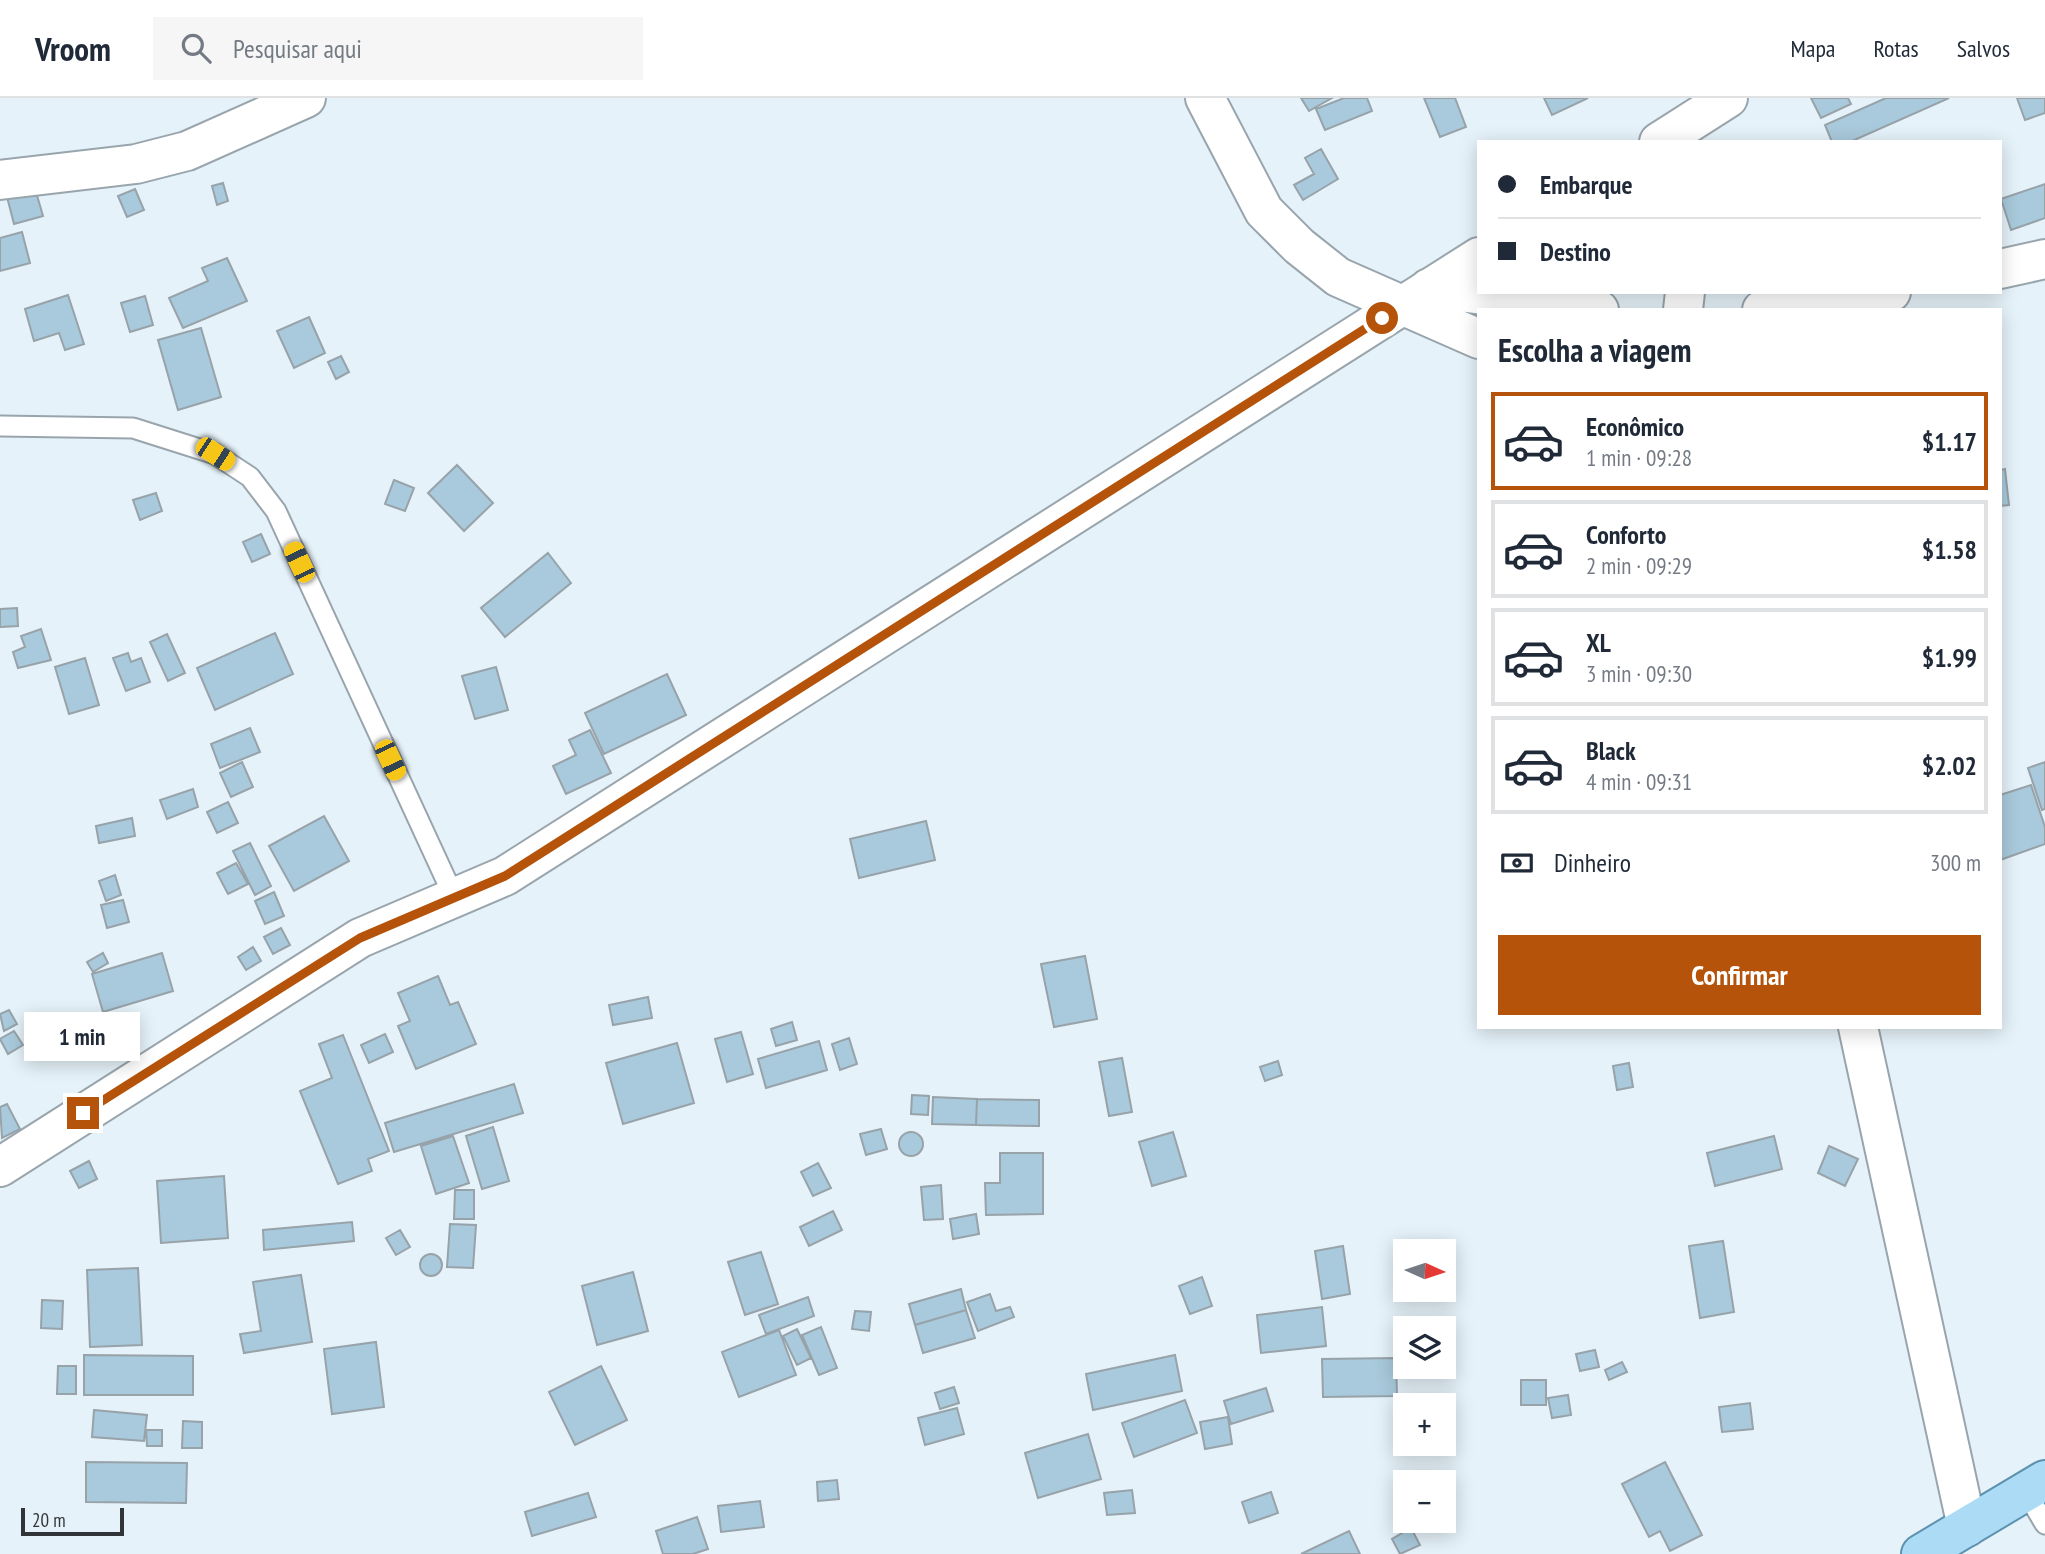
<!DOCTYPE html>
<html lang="pt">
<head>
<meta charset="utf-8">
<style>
  body { margin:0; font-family:"PT Sans Narrow",sans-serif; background:#f6f6f7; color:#1f2937; height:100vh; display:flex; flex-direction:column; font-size:26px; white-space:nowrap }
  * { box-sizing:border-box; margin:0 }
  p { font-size:23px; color:#747a83 }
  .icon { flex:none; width:38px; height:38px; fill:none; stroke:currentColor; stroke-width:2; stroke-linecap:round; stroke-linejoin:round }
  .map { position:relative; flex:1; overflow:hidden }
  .details { position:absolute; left:1477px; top:210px; width:525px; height:721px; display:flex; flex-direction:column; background:#fff; border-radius:0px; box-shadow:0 4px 18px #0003 }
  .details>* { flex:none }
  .banner { position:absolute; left:1477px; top:42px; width:525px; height:154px; border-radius:0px; box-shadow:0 4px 18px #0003; display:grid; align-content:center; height:154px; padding:0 21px; background:#fff }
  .needle { width:46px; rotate:93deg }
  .tools { position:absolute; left:1393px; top:1141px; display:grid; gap:14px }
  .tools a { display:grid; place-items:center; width:63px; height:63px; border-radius:0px; background:#fff; box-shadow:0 4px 18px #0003; font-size:35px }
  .scale { position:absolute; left:21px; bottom:18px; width:103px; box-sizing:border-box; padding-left:7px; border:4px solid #313538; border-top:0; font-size:19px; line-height:24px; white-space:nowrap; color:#313538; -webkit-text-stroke:5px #e5f2f9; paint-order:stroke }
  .end { position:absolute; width:32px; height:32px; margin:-16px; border:9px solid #b45309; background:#fff; box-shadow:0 0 0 4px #fff }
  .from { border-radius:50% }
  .bubble { position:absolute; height:49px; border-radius:0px; background:#fff; box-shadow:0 4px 18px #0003; font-size:23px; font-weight:800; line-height:49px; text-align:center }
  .car { position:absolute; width:21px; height:42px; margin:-21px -10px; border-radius:9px; box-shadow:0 0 5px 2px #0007; background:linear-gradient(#f5c518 24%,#345 0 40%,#f5c518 0 76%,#345 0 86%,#f5c518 0) }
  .banner b { display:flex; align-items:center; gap:24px; height:66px; font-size:26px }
  .banner b+b { border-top:2px solid #e0e1e3 }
  .banner i { width:18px; height:18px; background:#1f2937 }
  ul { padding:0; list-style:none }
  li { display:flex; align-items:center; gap:21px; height:98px; margin:0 14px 10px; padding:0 7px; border:4px solid #e0e1e3; border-radius:0px }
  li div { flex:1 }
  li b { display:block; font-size:26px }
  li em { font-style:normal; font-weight:800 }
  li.selected { border-color:#b45309 }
  li>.icon { width:63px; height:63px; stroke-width:1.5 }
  h2 { padding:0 21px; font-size:32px; line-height:84px }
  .pay { display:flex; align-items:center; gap:18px; height:77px; padding:0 21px; font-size:26px }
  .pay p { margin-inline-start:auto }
  .cta { display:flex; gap:14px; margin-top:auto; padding:14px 21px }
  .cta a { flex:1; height:80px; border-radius:0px; background:#b45309; color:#fff; font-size:28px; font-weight:800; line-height:80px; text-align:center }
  header { display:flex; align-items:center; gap:42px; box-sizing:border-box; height:98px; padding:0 35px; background:#fff; border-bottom:2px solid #e0e1e3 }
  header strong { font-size:33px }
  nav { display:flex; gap:38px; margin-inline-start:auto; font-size:24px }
  .search { width:490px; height:63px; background:#f6f6f7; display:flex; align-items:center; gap:18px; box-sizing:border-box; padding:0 24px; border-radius:0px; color:#747a83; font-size:26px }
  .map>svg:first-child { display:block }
</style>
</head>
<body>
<header>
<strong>Vroom</strong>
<div class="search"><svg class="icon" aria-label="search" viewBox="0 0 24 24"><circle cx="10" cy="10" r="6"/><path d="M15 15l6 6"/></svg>Pesquisar aqui</div>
<nav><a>Mapa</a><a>Rotas</a><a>Salvos</a></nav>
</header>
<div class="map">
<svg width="2045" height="1456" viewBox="0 0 2045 1456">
  <rect width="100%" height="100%" fill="#e5f2f9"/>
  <path fill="#a9cadc" stroke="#97a2a9" stroke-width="2" d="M1301,0H1332L1309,13Z
    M1344,0H1367L1372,13L1325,32L1316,11Z
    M1424,0H1455L1466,29L1440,39Z
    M1544,0H1588L1552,17Z
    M1811,0H1848L1851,6L1821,20Z
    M1886,0H1949L1850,44H1832L1825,27Z
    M2017,0H2045V15L2025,22Z
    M1321,51L1338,81L1303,102L1294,87L1314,76L1305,60Z
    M223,85L228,103L217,107L212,88Z
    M2045,86V120L2011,132L2001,101Z
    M34,87L43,118L14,126L6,95Z
    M135,91L144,112L127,119L118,98Z
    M22,134L30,165L0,173V140Z
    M227,160L247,203L183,230L169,200L208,183L202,170Z
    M68,197L84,246L65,252L59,235L34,243L25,211Z
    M145,198L153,227L130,234L121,205Z
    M309,219L325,255L294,270L277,233Z
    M201,230L221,299L178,312L158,242Z
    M341,258L349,274L336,281L328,264Z
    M457,367L493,405L464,433L428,395Z
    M2005,371L2009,407L2000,408V372Z
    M394,382L414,390L405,413L385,406Z
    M156,395L162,413L140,422L133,402Z
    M261,436L270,456L252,464L243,444Z
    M548,455L571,485L505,539L481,510Z
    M17,510L18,528L0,529V511Z
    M41,531L51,562L18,570L13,554L25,549L21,538Z
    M275,535L293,576L215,612L197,570Z
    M167,536L185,575L168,583L150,544Z
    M128,555L131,564L141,560L150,584L126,593L113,560Z
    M85,560L99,607L69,616L55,569Z
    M496,569L508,612L475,621L462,578Z
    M667,576L686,617L604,656L585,615Z
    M250,630L260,654L220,670L211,646Z
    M590,632L611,675L566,696L553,668L576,657L569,642Z
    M242,664L253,689L231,699L220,675Z
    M2045,664V711L2042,712L2028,670Z
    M2031,687L2045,729V746L2000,762V697Z
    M193,691L198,709L167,721L160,702Z
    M228,704L238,725L217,735L207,714Z
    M324,718L349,763L294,793L269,748Z
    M132,720L135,738L99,745L96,728Z
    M926,723L935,762L859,780L850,741Z
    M250,745L271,788L255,797L233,753Z
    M236,765L248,786L228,796L217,775Z
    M115,777L121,797L106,803L99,783Z
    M274,794L284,818L265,826L255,803Z
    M123,802L129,824L107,830L101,807Z
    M281,830L290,847L273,856L264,839Z
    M253,849L261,863L246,872L238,859Z
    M103,855L108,865L93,874L87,864Z
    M162,855L173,893L103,914L92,876Z
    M1085,858L1097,921L1054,929L1041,866Z
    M438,878L450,907L458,904L476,946L416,971L398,928L410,923L398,895Z
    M648,899L652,920L613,927L609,907Z
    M9,912L17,926L4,933L0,916Z
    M792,924L797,942L776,948L771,931Z
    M14,933L23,947L8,956L0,941Z
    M741,934L753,976L727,984L715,941Z
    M385,936L393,954L369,965L361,947Z
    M343,937L389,1053L368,1061L372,1073L338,1086L300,993L332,980L319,946Z
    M849,940L857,966L840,972L832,946Z
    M819,943L827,972L766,990L758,961Z
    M677,945L694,1005L623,1026L606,965Z
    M1122,960L1132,1014L1109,1018L1099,964Z
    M1278,963L1282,977L1265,983L1260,969Z
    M1629,965L1633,989L1617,992L1613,968Z
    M514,986L523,1015L394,1054L385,1025Z
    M912,997L929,998L928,1017L911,1016Z
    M933,999L977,1001L976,1027L932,1026Z
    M977,1001L1039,1002V1028L976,1027Z
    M7,1006L20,1031L2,1040L0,1009Z
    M493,1029L509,1083L482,1091L466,1038Z
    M881,1031L887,1051L866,1057L860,1036Z
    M899 1046a12 12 0 1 1 24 0a12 12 0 1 1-24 0Z
    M1173,1034L1186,1078L1152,1088L1139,1044Z
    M453,1038L469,1085L436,1096L421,1048Z
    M1774,1038L1782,1071L1715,1088L1707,1055Z
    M1829,1048L1858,1061L1845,1088L1818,1075Z
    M1000,1055H1043V1116L986,1117L985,1085H1000Z
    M89,1063L97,1081L79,1090L70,1073Z
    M818,1065L831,1090L813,1098L801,1074Z
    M224,1078L228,1140L161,1145L157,1083Z
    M941,1087L943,1121L924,1122L921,1089Z
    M455,1092H474V1121H454Z
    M833,1113L842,1132L809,1148L800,1129Z
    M976,1116L979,1136L953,1141L950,1121Z
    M352,1124L354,1143L264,1152L263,1132Z
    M450,1126L476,1127L473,1170L447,1169Z
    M400,1132L410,1149L396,1157L386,1140Z
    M1723,1143L1734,1214L1700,1220L1689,1148Z
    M1343,1148L1350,1196L1322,1201L1315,1153Z
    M761,1154L778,1206L745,1217L728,1164Z
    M420 1167a11 11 0 1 1 22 0a11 11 0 1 1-22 0Z
    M138,1170L142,1247L90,1249L87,1172Z
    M633,1174L648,1233L597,1247L582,1188Z
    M301,1177L312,1244L244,1255L240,1236L261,1233L253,1184Z
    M1202,1179L1212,1208L1190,1216L1179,1188Z
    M961,1191L966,1212L915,1227L909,1206Z
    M990,1196L996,1213L1010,1209L1014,1219L978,1233L967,1204Z
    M808,1199L814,1218L766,1236L759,1217Z
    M42,1202L63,1203L62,1231L41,1230Z
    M1322,1209L1326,1248L1261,1255L1257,1217Z
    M966,1212L975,1240L923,1255L915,1227Z
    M855,1213L871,1214L869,1233L852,1231Z
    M821,1229L837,1270L819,1277L802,1237Z
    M797,1231L811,1260L797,1267L783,1238Z
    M779,1232L796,1277L739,1299L722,1254Z
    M376,1244L384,1309L332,1316L324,1251Z
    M1595,1252L1599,1269L1580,1273L1576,1256Z
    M84,1257L193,1258V1297H84Z
    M1175,1257L1182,1293L1093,1312L1086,1276Z
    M1396,1260L1397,1298L1323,1299L1322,1261Z
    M1622,1264L1627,1274L1609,1282L1605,1272Z
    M58,1268H76V1296H57Z
    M601,1268L627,1322L575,1347L549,1294Z
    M1521,1282H1546V1307H1521Z
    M954,1289L959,1305L940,1311L935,1295Z
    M1266,1290L1273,1313L1231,1326L1224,1303Z
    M1568,1297L1571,1317L1552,1320L1548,1300Z
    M1185,1302L1197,1335L1134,1359L1122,1325Z
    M1750,1305L1753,1331L1722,1334L1719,1309Z
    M957,1310L964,1336L925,1347L918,1320Z
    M94,1312L147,1317L144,1343L92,1339Z
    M1228,1319L1232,1346L1205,1351L1200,1324Z
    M183,1323L202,1324V1350H182Z
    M146,1332H162V1348H147Z
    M1088,1336L1101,1381L1038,1400L1025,1355Z
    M86,1364L187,1365L186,1405L86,1404Z
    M1665,1364L1702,1437L1670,1453L1660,1433L1649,1439L1622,1386Z
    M837,1382L839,1401L818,1403L817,1384Z
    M1132,1392L1135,1415L1107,1417L1104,1395Z
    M1271,1394L1278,1415L1249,1425L1242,1404Z
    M588,1395L596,1419L532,1438L525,1414Z
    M760,1403L764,1429L721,1434L718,1408Z
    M697,1419L708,1451L693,1456H663L656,1433Z
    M1411,1430L1420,1447L1400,1456L1392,1441Z
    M1349,1433L1360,1456H1301Z"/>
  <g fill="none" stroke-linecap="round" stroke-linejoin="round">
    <g stroke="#99a5ac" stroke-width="23">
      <path id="service" d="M0,328L133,330L215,356L250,379L276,413L454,799
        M2026,1394L2045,1426"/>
    </g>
    <g stroke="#99a5ac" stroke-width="42">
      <path id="minor" d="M1205,0L1264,113L1299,148L1338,179L1479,241
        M0,82L136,66L187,53L306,0
        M2000,171L2045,161
        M1429,190L1599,212
        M1683,212L1685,194
        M1762,212L1891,194
        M1858,929L1967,1429"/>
    </g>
    <g stroke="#99a5ac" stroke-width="42">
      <path id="tertiary" d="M1659,44L1728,0
        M0,1069L360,840L505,778L1479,159"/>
    </g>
    <g stroke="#5d92af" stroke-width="42">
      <path id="primary" d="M1921,1456L2045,1382"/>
    </g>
    <use href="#service" stroke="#fff" stroke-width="19"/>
    <use href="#minor" stroke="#fff" stroke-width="38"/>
    <use href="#tertiary" stroke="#fff" stroke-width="38"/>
    <use href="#primary" stroke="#acdcf5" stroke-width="38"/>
  </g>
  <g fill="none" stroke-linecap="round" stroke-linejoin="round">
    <path stroke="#b45309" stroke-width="9" d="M83,1015L360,840L505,778L1382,220"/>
  </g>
</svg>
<div class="tools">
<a><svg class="needle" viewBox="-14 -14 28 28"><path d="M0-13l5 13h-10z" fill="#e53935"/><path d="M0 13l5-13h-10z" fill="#747a83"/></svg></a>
<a><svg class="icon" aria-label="layers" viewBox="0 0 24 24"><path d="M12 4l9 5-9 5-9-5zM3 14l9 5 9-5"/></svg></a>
<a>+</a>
<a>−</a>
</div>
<div class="scale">20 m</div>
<i class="end from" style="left:1382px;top:220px"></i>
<i class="end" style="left:83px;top:1015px"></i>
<div class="bubble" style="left:24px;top:914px;width:116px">1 min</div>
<i class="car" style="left:215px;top:356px;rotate:123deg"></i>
<i class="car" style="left:299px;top:464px;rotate:335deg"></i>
<i class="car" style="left:390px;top:662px;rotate:155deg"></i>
<div class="banner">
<b><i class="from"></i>Embarque</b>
<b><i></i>Destino</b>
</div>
<section class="details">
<h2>Escolha a viagem</h2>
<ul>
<li class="selected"><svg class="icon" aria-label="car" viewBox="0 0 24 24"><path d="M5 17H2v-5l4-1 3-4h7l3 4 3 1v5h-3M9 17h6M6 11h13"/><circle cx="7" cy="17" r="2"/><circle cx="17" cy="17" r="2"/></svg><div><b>Econômico</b><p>1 min · 09:28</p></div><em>$1.17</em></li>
<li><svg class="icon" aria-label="car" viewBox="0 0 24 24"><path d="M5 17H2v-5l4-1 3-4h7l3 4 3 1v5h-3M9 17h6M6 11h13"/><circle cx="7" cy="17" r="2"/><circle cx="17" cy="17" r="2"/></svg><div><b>Conforto</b><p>2 min · 09:29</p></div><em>$1.58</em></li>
<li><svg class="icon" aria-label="car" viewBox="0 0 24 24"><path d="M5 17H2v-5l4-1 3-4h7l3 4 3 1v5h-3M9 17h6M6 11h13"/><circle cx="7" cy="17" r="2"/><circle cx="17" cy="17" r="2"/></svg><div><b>XL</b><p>3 min · 09:30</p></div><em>$1.99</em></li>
<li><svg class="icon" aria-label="car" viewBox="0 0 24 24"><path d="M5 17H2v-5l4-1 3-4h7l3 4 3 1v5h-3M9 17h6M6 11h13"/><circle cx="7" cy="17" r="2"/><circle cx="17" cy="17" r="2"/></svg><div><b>Black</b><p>4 min · 09:31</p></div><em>$2.02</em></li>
</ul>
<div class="pay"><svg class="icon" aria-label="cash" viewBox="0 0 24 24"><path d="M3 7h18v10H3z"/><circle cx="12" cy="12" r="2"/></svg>Dinheiro<p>300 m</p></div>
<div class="cta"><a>Confirmar</a></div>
</section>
</div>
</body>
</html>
